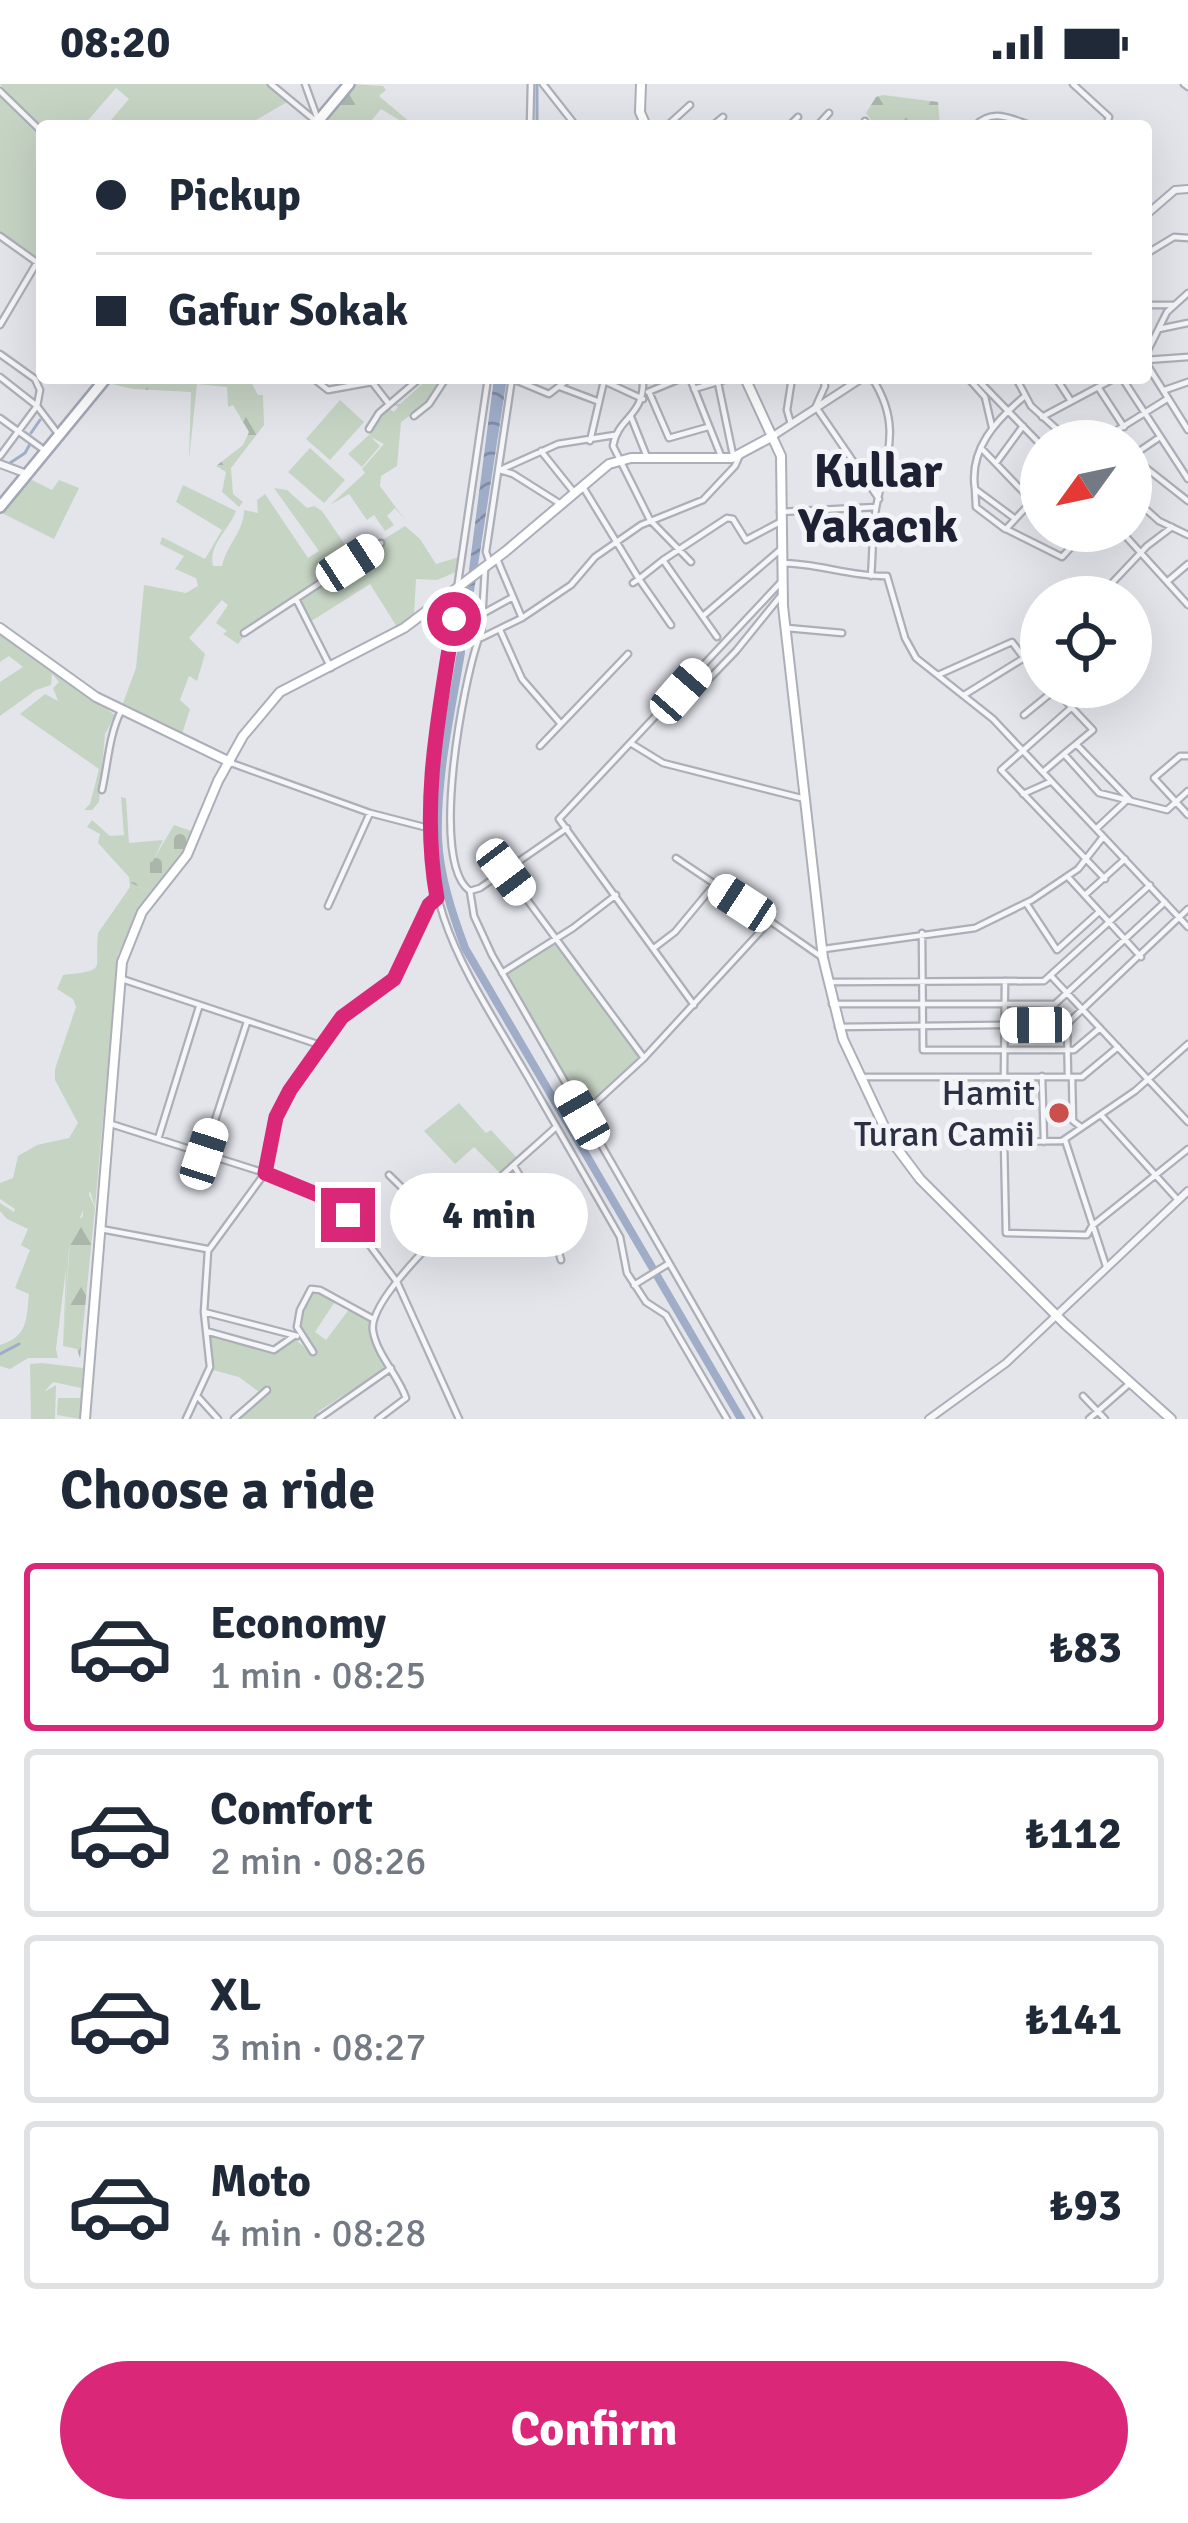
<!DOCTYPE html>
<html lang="en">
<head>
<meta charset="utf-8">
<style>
  body { margin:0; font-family:Signika,sans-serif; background:#f6f6f7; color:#1f2937; height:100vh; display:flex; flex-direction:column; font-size:45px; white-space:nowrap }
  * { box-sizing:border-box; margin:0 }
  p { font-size:39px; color:#747a83 }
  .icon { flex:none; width:66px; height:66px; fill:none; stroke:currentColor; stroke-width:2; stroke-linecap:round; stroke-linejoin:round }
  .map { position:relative; height:1335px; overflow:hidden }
  .drawer { display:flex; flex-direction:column; background:#fff; flex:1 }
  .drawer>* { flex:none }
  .guide { position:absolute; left:36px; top:36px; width:1116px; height:264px; border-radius:12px; box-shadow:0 12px 48px #0002; display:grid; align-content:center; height:264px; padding:0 60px; background:#fff }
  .needle { width:78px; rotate:237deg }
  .tools { position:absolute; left:1020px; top:336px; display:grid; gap:24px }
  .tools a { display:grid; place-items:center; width:132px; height:132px; border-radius:50%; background:#fff; box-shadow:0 12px 48px #0002; font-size:60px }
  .end { position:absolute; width:54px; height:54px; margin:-27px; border:15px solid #db2777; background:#fff; box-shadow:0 0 0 6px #fff }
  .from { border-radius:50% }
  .bubble { position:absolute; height:84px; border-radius:42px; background:#fff; box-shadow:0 12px 48px #0002; font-size:39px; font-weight:700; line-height:84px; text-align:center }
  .car { position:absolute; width:36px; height:72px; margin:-36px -18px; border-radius:15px; box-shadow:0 0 9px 3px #0007; background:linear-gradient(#fff 24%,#345 0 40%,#fff 0 76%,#345 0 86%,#fff 0) }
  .guide b { display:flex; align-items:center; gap:42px; height:114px; font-size:45px }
  .guide b+b { border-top:3px solid #e0e1e3 }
  .guide i { width:30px; height:30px; background:#1f2937 }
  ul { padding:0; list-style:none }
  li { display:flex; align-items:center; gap:36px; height:168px; margin:0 24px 18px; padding:0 36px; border:6px solid #e0e1e3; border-radius:12px }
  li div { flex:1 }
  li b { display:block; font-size:45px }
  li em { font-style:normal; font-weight:700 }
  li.current { border-color:#db2777 }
  li>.icon { width:108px; height:108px; stroke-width:1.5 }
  h2 { padding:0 60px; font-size:54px; line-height:144px }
  .button { display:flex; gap:24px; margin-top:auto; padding:24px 60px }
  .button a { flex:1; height:138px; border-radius:72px; background:#db2777; color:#fff; font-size:48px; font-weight:700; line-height:138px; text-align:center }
  .status { display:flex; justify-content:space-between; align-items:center; height:84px; padding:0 60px; background:#fff; direction:ltr }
  .status svg { height:33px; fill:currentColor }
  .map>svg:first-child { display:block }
</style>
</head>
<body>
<div class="status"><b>08:20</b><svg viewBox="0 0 49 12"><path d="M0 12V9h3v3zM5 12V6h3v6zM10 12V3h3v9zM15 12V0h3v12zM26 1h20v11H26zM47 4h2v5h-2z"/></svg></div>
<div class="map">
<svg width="1188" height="1335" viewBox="0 0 1188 1335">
  <defs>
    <pattern id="forest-firs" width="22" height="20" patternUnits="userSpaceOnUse" patternTransform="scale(3)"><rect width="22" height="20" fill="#c6d4c4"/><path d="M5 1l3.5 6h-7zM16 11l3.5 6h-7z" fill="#aab6aa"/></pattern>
    <pattern id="cemetery-stones" width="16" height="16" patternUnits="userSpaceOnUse" patternTransform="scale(3)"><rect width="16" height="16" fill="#c6d4c4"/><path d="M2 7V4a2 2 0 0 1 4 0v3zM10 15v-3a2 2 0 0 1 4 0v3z" fill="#aab6aa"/></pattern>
    <pattern id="water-waves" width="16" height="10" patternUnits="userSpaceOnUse" patternTransform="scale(3)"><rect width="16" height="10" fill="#9fadc9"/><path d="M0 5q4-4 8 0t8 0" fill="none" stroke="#828da5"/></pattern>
  </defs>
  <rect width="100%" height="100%" fill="#e3e5eb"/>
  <path fill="#c6d4c4" d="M0,0H269L287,18L246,42H185L178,36L173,42H106L129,15L116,4L83,42L42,44Z
    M0,10L42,51L40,177L0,149Z
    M429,294H443L429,318L401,338L397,382L381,392L380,402L406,437L395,424L387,432L394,441L385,447L374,431L367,436L349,410L330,421L365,389L362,385L384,360L371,353L380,362L362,383L348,370L369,351L388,324L394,328L398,323L394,320H400Z
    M340,316L364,338L330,376L306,355Z
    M310,364L345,396L324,419L288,388Z
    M28,394L52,406L59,396L79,404L54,455L0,428Z
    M183,401L236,427C229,446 208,461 213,482H222C226,461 244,448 244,426L258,429L257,416L265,410L308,474L319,467L274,404L287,406L307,424L314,422L322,427L348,465H358L372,456L370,464L241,549L244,552L238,560L223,550L227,547L216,539L228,521L222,516L189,554L205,570L197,597L189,592L180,616L190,625L182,650L122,622L136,584L144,501L186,509L198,502L196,494L175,485L184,472L160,460L162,453L205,475L222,446L176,418Z
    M405,442L420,455L436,480L459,473L456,488L437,496L416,495L414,532L397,543L370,500L310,538L300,514L381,463V457Z
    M0,549L115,631L105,650L99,718L92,726H84L90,720L99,685L20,630L45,610L58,617L53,604L59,598L52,590L51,601L36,606L0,632V598L23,583L9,572L0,578Z
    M121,713L126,714L129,759L163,756L152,779L139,773L131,799L151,809L118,870L95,1123L90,1107L69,1164L63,1262L66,1185L56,1265L58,1274H28L10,1285L0,1282V1261C28,1252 26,1237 29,1210L15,1204L30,1166L21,1161L28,1145L7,1135L0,1127V1119L14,1128L15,1125L0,1115V1099L13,1094L18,1072L37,1061L69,1054L78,1039L55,996V985L76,923L73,915L57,905L63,891C109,886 94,887 98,849L130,803L129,793L98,759L100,750L87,743L92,736L110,752L124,751Z
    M555,858L640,973L582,1026L507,895L508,890Z
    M459,1019L486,1049L491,1046L518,1075L501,1090L474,1063L455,1080L424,1047Z
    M317,1205L336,1216L315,1248L326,1256L350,1224L371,1237V1251L386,1284L319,1327L315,1335H239L272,1305L267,1301L259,1308L239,1293L213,1286L208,1251L245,1257L271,1268L295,1255L313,1271L316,1268L299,1244L301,1227L312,1206Z
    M42,1279L83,1284L80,1335L57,1331L58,1314H80L81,1304L53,1298L44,1308L56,1301L55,1335H31L30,1280Z"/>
  <path fill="url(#forest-firs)" d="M352,0L383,2L386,6L379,12L411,39L409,42L381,25L367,42H327L322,35Z
    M883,11L938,18L940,42H875L866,29L876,13Z
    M118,294L172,300L175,294H249L258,311H263L264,341L231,384L233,410L243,418L239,423L222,408L226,388L216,382L243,361L249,348L233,321L228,323L227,303L197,300L189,376L191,308L133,305L112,300Z
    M87,1106L95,1124L80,1274L77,1265L63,1262L70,1155L74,1141L83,1132V1108Z"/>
  <path fill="url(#cemetery-stones)" d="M174,741L194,748L183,772L151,809L131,799L138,772L152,778Z"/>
  <path fill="url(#water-waves)" d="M494,294H507L463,578H457Z"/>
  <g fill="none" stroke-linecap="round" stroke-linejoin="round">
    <path stroke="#9fadc9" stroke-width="3" d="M537,42V0
      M31,349L40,336
      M10,379L25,369L30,360
      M0,1270L19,1260"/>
    <path stroke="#9fadc9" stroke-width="8" d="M461,568C451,629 436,693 438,755C440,793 452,829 465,864L741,1335"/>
    <g stroke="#acafb8" stroke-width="9">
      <path id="minor" d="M271,0L317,38
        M305,0L317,33
        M543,0L576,42
        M1073,0L1109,33L1106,42
        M1184,0L1188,3
        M0,7L42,48
        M530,42L531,0
        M667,42L690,21
        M712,42L723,33
        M789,42L798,33
        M817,42L829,29
        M863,42L865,37
        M975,42C993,23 1013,36 1033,42
        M0,152L42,182
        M1146,170L1174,153L1188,154
        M1146,221H1174
        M0,241L42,170
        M1159,245L1188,239
        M0,270L35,295L40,306L37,322L0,372
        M1146,270L1167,228L1188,209
        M1146,276L1188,273
        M1146,279L1188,346
        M0,293L37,322L59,351
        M313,294L328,306L372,298L389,320
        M488,294L431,683C417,824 460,877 528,993C559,1046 589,1100 620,1153L627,1189L646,1218L666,1231L727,1335
        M643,294C645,333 618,332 613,362L650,436L691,478
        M690,294L721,372
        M717,294L733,371
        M968,294L985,313L992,343
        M976,294L1041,361
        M1016,294L1031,322L1070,357
        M1056,294L1071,317
        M1122,294L1188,395
        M513,295L549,310L570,294
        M560,303L597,317
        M1098,303L1124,343
        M694,305L731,294
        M1165,306L1188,298
        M648,308L682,294
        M649,308L669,354L708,343
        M816,322L825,302L823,294
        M818,326L879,415
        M414,332L429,320L446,294
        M631,333L647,373
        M1042,333L1115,294
        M0,334L44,366
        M791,340L787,326L792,294
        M369,345L379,329L420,294
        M590,357L604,297L643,315
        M1117,357L1111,350L1167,315
        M981,364L1032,417L1006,445L1062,473L1086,447
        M541,367L573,407
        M1131,372L1188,417
        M1132,372L1157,355
        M996,379L1023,342
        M583,403L639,495L663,476
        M975,405L976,423L1005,445
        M1131,412L1159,437L1188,451
        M1032,417L1041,407
        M559,419L513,390L500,386L558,360L615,351
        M780,428L876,423
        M1014,434L975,405C969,365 996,336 1025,312
        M1121,447L1188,521
        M497,475L522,534
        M490,479L486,468L512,294
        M781,479C818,479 851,493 887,492L905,554L916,574L993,635L1188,843
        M485,485L481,554L522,534L571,501L595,473L641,441L703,416L735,382L739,373
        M871,492C873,470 872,446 876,424C886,372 903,342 872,294
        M1168,497L1188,480
        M1113,498L1147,462L1172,443
        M633,499L639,495L671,541
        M296,515L331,584
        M482,530L513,513
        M703,532L780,466
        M787,544L842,549
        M500,546L522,595L561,640L540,662
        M244,549L381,459
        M717,553L663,476L727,434L733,435L746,456L780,438
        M938,591L1012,558L1024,574L964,611
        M670,619L679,626L736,567L783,509
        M1072,623L1001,686L1105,795
        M1024,631L1051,609H1058L1093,646L1064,670
        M561,640L628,570
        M632,660L663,679L805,715
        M1077,661L1131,717
        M1188,672H1180L1154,694L1188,731
        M231,679L370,729L428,744
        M1043,688L1064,670L1099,709L1167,726L1188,707
        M102,706C108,679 109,651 121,627
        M1023,710L1050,698
        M567,744L480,804L470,807L474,832L492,871L759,1335
        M1096,745L1127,716
        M676,774L770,837
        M506,787L644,974
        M1068,793L1141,873
        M470,807C429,778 463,598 479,554
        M1085,811L1125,775
        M1026,819L1057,866L1099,828
        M328,822L370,729
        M922,849L923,966H1074L1100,944
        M654,864L675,848L714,801
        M824,865L975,844L1032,816L1078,785L1103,753
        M502,889L573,844L616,811
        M1052,893L1188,1038
        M122,895L323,962
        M832,898L1044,897L1150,801
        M832,920H1055L1165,818
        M694,921L559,735L782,497
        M1067,940L1068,992
        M838,943L1067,940L1188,825
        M1004,992L1005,897
        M1042,992L1044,1058
        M859,993H1082L1118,963
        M1072,993L1073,1037L1081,1043
        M582,1031L644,974L770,837L823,874
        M1101,1031L1178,1116
        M111,1040L265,1089L340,1121L397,1198L459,1335
        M158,1055L199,923
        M1065,1056L1106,1182
        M1004,1058L1006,1149L1087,1151L1092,1142L1188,1065
        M953,1059L1062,1057L1135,1007L1188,960
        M204,1070L247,938
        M514,1082L552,1145L561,1176
        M389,1091L445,1146
        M101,1145L207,1165
        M634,1201L668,1180
        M204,1228L297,1252
        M206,1247L274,1266L294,1252
        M313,1268L297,1243L300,1226L311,1205L320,1206L373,1235
        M1083,1312L1105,1335
        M199,1314L218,1335
        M186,1335L210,1283L204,1228L208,1167L265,1089L276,1033L290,1006L342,933L394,895L429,821L437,815
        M234,1335L267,1306
        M318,1335L391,1284
        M378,1335L406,1314C398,1291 377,1271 373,1247C365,1205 521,1076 556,1043
        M1089,1335L1129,1300"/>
    </g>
    <g stroke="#acafb8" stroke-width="10">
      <path id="tertiary" d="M1146,131L1175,106L1188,105
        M773,352L862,294
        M0,380L27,390
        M929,1335L1006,1279L1188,1107"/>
    </g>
    <g stroke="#acafb8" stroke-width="12">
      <path id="secondary" d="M641,0L640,28L646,42
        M745,294L781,372L783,522L823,874L843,955L890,1055L920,1095L1065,1240L1171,1335
        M442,521H449L455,527
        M0,544L96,613L230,678
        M85,1335L122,878L142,828L187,771L218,697L243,652L280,608L404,544L506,467L609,380L631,374H732L773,352"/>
    </g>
    <g stroke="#a3a7b6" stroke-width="14">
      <path id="primary" d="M314,42L349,0
        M0,423L106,294"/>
    </g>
    <use href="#minor" stroke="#f6f6f9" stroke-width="4.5"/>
    <use href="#tertiary" stroke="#f6f6f9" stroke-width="6"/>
    <use href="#secondary" stroke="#fff" stroke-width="8"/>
    <use href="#primary" stroke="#fff" stroke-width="9"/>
  </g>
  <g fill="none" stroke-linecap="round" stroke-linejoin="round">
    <path stroke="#db2777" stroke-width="15" d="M348,1131L338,1119L265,1089L276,1033L290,1006L342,933L394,895L429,821L437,814C420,719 439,629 454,535"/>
  </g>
  <circle fill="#cb4f4d" stroke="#f3f4f8" stroke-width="4.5" cx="1059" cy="1029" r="12"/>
  <g text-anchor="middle" stroke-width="10" stroke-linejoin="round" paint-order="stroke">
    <g font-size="36" fill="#2b3042" stroke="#f3f4f8" text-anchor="end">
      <text x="1035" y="1021">Hamit<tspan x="1035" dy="41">Turan Camii</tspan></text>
    </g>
    <g font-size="48" font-weight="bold" fill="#1d2133" stroke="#f3f4f8">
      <text x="878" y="403">Kullar<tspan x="878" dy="55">Yakacık</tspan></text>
    </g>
  </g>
</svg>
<div class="tools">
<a><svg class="needle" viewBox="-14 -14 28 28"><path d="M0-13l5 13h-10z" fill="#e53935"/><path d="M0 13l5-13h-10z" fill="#747a83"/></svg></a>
<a><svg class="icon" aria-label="locate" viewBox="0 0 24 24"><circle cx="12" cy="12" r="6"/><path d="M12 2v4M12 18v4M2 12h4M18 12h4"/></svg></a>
</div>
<i class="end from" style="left:454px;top:535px"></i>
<i class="end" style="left:348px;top:1131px"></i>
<div class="bubble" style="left:390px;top:1089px;width:198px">4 min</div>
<i class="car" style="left:350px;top:479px;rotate:57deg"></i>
<i class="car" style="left:681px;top:607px;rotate:41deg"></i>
<i class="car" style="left:506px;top:788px;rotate:143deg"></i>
<i class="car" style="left:742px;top:819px;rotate:303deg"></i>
<i class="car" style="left:1036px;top:941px;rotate:269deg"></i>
<i class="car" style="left:582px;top:1031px;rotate:330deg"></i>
<i class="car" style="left:204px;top:1070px;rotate:18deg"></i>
<div class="guide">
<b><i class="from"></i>Pickup</b>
<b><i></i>Gafur Sokak</b>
</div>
</div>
<section class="drawer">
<h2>Choose a ride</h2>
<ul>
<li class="current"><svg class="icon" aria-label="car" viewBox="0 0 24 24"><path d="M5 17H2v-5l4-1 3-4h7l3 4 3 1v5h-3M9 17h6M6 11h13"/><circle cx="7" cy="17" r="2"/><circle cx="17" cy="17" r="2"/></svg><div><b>Economy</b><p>1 min · 08:25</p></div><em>₺83</em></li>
<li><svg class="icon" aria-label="car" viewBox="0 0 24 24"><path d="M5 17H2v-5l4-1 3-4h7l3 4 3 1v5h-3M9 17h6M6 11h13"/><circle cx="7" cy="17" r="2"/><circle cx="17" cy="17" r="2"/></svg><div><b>Comfort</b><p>2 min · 08:26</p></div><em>₺112</em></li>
<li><svg class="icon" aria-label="car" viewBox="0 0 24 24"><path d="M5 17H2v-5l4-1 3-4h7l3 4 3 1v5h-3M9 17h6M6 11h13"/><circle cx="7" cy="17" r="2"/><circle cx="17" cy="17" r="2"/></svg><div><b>XL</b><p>3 min · 08:27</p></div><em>₺141</em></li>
<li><svg class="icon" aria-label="car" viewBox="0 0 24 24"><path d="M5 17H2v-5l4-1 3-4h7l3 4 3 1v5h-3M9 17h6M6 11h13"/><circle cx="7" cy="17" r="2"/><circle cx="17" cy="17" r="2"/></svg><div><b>Moto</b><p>4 min · 08:28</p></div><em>₺93</em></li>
</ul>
<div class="button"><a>Confirm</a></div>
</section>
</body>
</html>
